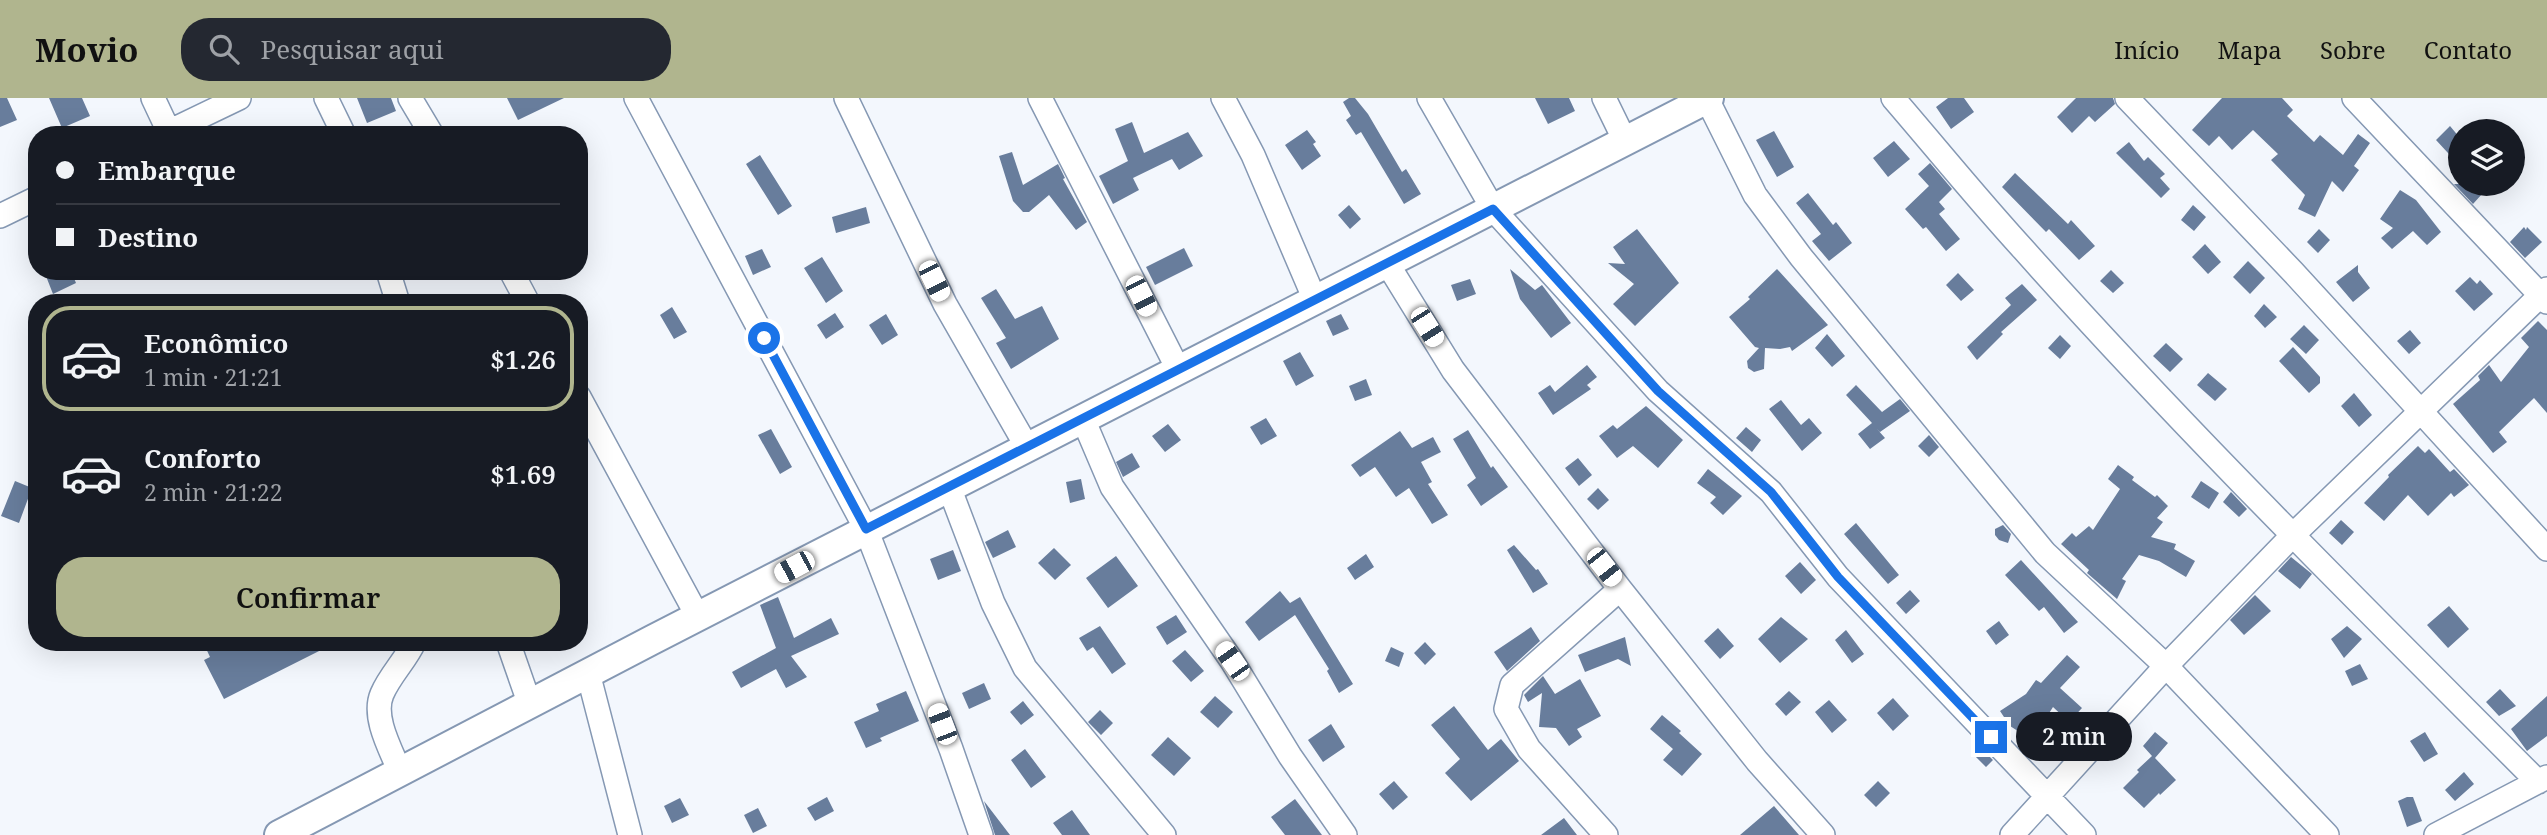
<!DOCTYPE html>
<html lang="pt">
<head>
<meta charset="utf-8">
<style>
  body { margin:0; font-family:"Noto Serif",serif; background:#242831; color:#f1f3f6; height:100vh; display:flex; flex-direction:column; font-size:26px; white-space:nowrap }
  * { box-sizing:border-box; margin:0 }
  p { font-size:23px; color:#9ea1a6 }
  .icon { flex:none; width:38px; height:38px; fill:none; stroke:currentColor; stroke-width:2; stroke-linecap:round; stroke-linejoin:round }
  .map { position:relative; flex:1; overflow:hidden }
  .panel { position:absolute; left:28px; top:196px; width:560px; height:357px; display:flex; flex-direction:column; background:#171b24; border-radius:28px; box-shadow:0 7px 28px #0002 }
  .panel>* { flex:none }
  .top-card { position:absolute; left:28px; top:28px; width:560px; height:154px; border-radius:28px; box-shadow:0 7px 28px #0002; display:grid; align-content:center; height:154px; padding:0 28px; background:#171b24 }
  .fabs { position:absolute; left:2448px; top:21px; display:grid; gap:14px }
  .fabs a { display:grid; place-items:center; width:77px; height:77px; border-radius:50%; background:#171b24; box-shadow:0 7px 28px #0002; font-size:35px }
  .end { position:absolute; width:32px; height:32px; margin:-16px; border:9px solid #1a73e8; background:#fff; box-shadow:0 0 0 4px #fff }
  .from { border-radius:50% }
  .bubble { position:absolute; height:49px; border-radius:24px; background:#171b24; box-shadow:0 7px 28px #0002; font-size:23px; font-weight:600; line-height:49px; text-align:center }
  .car { position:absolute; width:21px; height:42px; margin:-21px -10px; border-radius:9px; box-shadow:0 0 5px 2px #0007; background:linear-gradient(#fff 24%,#345 0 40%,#fff 0 76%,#345 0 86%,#fff 0) }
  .top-card b { display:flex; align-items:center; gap:24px; height:66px; font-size:26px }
  .top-card b+b { border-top:2px solid #363941 }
  .top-card i { width:18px; height:18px; background:#f1f3f6 }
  ul { padding:12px 0 0; list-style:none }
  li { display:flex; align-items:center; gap:21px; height:105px; margin:0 14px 10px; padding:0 14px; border:4px solid transparent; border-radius:28px }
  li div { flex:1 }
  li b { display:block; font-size:26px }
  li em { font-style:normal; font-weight:600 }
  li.selected { border-color:#b0b58e }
  li>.icon { width:63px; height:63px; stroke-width:1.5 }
  .primary-button { display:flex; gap:14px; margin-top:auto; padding:14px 28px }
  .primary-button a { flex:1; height:80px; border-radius:28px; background:#b0b58e; color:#111; font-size:28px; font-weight:600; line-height:80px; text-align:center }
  header { display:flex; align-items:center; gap:42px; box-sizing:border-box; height:98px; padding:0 35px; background:#b0b58e; color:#111 }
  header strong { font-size:33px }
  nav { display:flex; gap:38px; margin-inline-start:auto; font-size:24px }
  .search { width:490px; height:63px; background:#242831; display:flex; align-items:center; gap:18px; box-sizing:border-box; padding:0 24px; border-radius:28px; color:#9ea1a6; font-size:26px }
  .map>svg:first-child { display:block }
</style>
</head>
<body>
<header>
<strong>Movio</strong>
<div class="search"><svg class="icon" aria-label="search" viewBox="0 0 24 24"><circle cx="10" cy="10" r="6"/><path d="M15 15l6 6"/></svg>Pesquisar aqui</div>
<nav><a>Início</a><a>Mapa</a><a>Sobre</a><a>Contato</a></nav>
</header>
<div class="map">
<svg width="2547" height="737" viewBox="0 0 2547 737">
  <rect width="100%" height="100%" fill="#f3f7fd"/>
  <path fill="#687d9c" d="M0,0H7L17,22L0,29Z
    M49,0H82L90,18L62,30Z
    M357,0H391L396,13L367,25Z
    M507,0H564L518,22Z
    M1349,0H1355L1368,16L1402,74L1406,71L1421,96L1404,106L1361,34L1356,37L1346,22L1351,18L1343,4Z
    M1535,0H1569L1575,13L1548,26Z
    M1948,0H1964L1974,14L1951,31L1936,9Z
    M2076,0H2113L2115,6L2095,24L2089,18L2072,35L2057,19Z
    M2222,0H2282L2293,12L2287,18L2314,44L2320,37L2343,57L2358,36L2370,45L2354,68L2359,72L2343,94L2332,83L2315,119L2298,111L2305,97L2271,62L2278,56L2253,32L2232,52L2219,38L2209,48L2192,32Z
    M1132,24L1144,55L1188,34L1203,58L1179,72L1172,61L1133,80L1139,92L1113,106L1099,78L1128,63L1115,31Z
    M2450,28L2460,40V68L2436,42Z
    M1307,32L1316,44L1313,46L1321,58L1302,72L1285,47Z
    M1774,33L1794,69L1777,79L1756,42Z
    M1894,43L1910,61L1888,79L1873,60Z
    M2129,44L2144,63L2148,59L2165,76L2160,80L2170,91L2161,100L2116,55Z
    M1012,54L1023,87L1058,66L1065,80L1063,81L1087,124L1076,132L1049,97L1029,114H1023L1013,103L999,58Z
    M760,57L792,108L778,117L746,66Z
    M1930,65L1952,91L1939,104L1945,111L1939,116L1960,141L1946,153L1926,129L1923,131L1905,111L1929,88L1918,76Z
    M2015,75L2068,126L2071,122L2095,148L2079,162L2049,131L2046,134L2002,89Z
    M2454,86H2491L2473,106Z
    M2400,92L2416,102L2441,134L2427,147L2413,133L2392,151L2381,140L2393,130L2380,121Z
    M1808,95L1833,127L1836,124L1852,145L1829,163L1812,143L1821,136L1796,105Z
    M1349,107L1361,121L1350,131L1338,117Z
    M2193,107L2206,119L2194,133L2181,122Z
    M866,109L870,125L836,135L832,119Z
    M2524,129L2526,132L2527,129L2542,144L2525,160L2510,144Z
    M1637,131L1679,185L1635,228L1613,206L1634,186L1608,165L1625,166L1613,149Z
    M2319,131L2330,142L2318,155L2307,144Z
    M2205,146L2221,164L2208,176L2192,159Z
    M1184,150L1193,168L1155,187L1146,169Z
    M762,151L771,169L753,177L745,158Z
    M822,159L843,193L826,205L804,170Z
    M2248,163L2265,180L2250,196L2233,179Z
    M2358,167V174L2370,190L2353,204L2336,184Z
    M1510,171L1535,192L1542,187L1571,225L1551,240L1520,201Z
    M1777,171L1828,227L1792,253L1790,249L1780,251L1765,250L1764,271L1754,274L1748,270L1747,263L1759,250L1755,249L1729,219L1750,201L1748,199Z
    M2111,172L2124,185L2113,195L2100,183Z
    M44,173H71L76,185L53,196Z
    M1958,175L1974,192L1961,203L1946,187Z
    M2470,179L2477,186L2480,182L2493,196L2474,213L2455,193Z
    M1470,181L1476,196L1457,203L1451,187Z
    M2022,186L2037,202L2001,234L2003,236L1977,262L1967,249L2011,207L2005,200Z
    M996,191L1015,221L1042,208L1059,241L1011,271L996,245L1006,240L981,200Z
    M2264,206L2277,219L2265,230L2254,218Z
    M672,209L687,234L674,241L660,217Z
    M835,215L844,229L826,241L817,227Z
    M886,216L898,237L882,247L869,227Z
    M1341,216L1349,231L1333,238L1326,223Z
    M2538,223L2547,232V315L2534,300L2499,334L2507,344L2493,355L2453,306L2480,282L2478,278L2489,267L2501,284L2529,249L2521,240Z
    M2304,227L2319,242L2306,256L2290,241Z
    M2410,232L2421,245L2409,256L2397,243Z
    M1827,236L1845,258L1832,269L1815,250Z
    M2060,237L2071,248L2060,261L2048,250Z
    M2166,245L2183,261L2170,274L2153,258Z
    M2293,249L2320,279V285L2309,295L2279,263Z
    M1300,254L1314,278L1296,288L1283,263Z
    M1587,267L1597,279L1587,287L1591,291L1553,317L1538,295L1550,287L1555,294Z
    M2208,275L2227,291L2215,303L2197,287Z
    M1366,281L1372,297L1355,303L1349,288Z
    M1856,287L1882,314L1900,301L1910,313L1880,334L1877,331L1885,340L1870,351L1858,336L1872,325L1846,297Z
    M2354,295L2372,317L2359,329L2341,308Z
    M1781,302L1801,327L1809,320L1822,335L1802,353L1769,311Z
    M1646,308L1683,342L1658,370L1633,348L1617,360L1599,338L1613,327L1617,331Z
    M1266,320L1277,338L1261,347L1250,329Z
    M1168,326L1181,342L1165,354L1152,338Z
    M1746,329L1761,342L1752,354L1736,340Z
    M771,331L792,369L780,376L758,337Z
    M1468,332L1491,370L1493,368L1508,389L1481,408L1467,387L1476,380L1453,341Z
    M1400,333L1412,350L1433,339L1441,354L1421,364L1432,384L1428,386L1448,417L1432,426L1409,390L1396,399L1375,369L1360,379L1351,367Z
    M1929,337L1939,349L1929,359L1918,348Z
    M2418,348L2425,355L2429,351L2450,374L2454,371L2469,387L2454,399L2451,395L2428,418L2408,397L2384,423L2364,405L2389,379L2388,377Z
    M1132,355L1140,369L1123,379L1116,364Z
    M1578,360L1592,377L1579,388L1565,370Z
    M2118,367L2134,379L2132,382L2155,399L2157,397L2168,408L2157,420L2163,424L2151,439L2176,446L2174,451L2195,463L2186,479L2159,463L2139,457L2122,481L2126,483L2117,501L2087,475L2089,472L2061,446L2072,435L2076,439L2089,428L2093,432L2120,391L2108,381Z
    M1708,371L1742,398L1723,417L1710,405L1716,399L1697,385Z
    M1081,381L1085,401L1070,405L1066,384Z
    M15,383L32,390L19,425L1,418Z
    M2201,383L2219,395L2209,411L2191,399Z
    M1598,390L1609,402L1598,412L1587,401Z
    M2231,394L2247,411L2239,419L2223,404Z
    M2341,422L2354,434L2342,447L2329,435Z
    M1856,425L1899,477L1888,486L1844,436Z
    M2003,427L2011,436L2008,445L1999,442L1995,437V431Z
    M1008,432L1016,449L993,460L985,444Z
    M1514,447L1536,472L1538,471L1548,486L1533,495L1507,452Z
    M1054,450L1071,467L1055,482L1038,465Z
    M953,452L961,473L938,482L930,461Z
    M1366,456L1374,469L1355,482L1347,470Z
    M1116,458L1138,488L1108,510L1086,480Z
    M2291,459L2312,476L2300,491L2278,473Z
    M2021,462L2078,524L2064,535L2044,509L2039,513L2005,477Z
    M1800,464L1816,482L1801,496L1785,478Z
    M1910,492L1920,503L1906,516L1896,505Z
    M1280,493L1290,505L1300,499L1353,586L1339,595L1327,573L1329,571L1295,517L1259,543L1245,524Z
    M2255,497L2271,513L2244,537L2230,522Z
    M778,499L794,540L831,520L839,536L791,558L807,579L786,590L776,571L741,590L732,574L776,550L760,507Z
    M2449,508L2469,531L2448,550L2427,527Z
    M1176,517L1187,534L1167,547L1156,529Z
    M1781,519L1808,541L1780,565L1758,541Z
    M1999,523L2009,537L1996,547L1986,533Z
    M1100,528L1126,566L1112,576L1093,549L1087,553L1079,540Z
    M2347,528L2362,541L2344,560L2331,541Z
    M1531,529L1540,543L1507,573L1494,554Z
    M1718,530L1734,548L1720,561L1704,543Z
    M1846,532L1864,556L1852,565L1835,542Z
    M1625,539L1631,568L1618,561L1585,574L1578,557Z
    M203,544H337L224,601L204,562L210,559Z
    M1425,544L1436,556L1425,567L1414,555Z
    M1391,549L1404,555L1399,569L1385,563Z
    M1185,552L1204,573L1191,584L1172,563Z
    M2067,557L2080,569L2060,590L2082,610L2069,624L2053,609L2032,642L2010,628L2000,613L2026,596L2036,582L2041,585Z
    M2360,566L2368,581L2352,588L2345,573Z
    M1543,578L1555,596L1580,581L1601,618L1577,631L1582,639L1569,648L1556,630L1539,629L1542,595L1528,604L1524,597Z
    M984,585L991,601L969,611L962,595Z
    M2500,591L2516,608L2499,618L2486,604Z
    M906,593L919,623L880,640L882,643L866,650L854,624L879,613L876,606Z
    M1789,593L1801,604L1786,618L1775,606Z
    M1215,598L1233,614L1218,630L1200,614Z
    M2547,598V638L2527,653L2511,631Z
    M1893,600L1909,618L1893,633L1877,615Z
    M1829,602L1847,622L1832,635L1815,614Z
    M1023,603L1034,617L1021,627L1010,614Z
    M1454,608L1488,652L1501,641L1519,663L1471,703L1445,675L1460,661L1431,627Z
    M1100,612L1113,625L1101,637L1088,624Z
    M1662,617L1681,633L1679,635L1702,656L1682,678L1663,662L1673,651L1650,631Z
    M1331,626L1345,649L1323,664L1308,642Z
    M2155,634L2168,645L2155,660L2176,682L2160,697L2159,695L2144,710L2123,690L2139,674L2137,672L2152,658L2143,648Z
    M2425,634L2438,656L2424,664L2410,643Z
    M1168,639L1191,660L1174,678L1151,657Z
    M1981,650L1993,662L1986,669L1974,657Z
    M1025,651L1046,679L1031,690L1011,662Z
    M2464,674L2474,686L2455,703L2445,692Z
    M1394,683L1408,699L1393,712L1379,696Z
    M1878,683L1890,695L1876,709L1864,697Z
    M827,699L834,713L815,723L807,710Z
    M2407,699H2413L2422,723L2407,729L2398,703Z
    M680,700L689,717L672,725L664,708Z
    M1295,701L1322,737H1285L1271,719Z
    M984,703L1010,737H995Z
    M1774,708L1799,737H1740Z
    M758,710L767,728L753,735L744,717Z
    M1072,712L1090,737H1062L1053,725Z
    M1564,720L1577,737H1541Z"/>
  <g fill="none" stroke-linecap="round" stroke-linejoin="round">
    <g stroke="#8598b3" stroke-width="26">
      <path id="minor" d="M153,0L169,34
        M326,0L344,37
        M410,0L432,37
        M636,0L866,431L951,651L981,737
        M846,0L945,206L1027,349
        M1040,0L1179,273
        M1223,0L1253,57L1315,202
        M1429,0L1493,111L1658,293L1771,394L1838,479L2084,737
        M1604,0L1625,43
        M1893,0C1937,51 1979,103 2024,152C2188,336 2364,509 2538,684
        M2127,0L2293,174L2547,451
        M2354,0L2547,204
        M1707,1L1755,97L1801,159L2045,455L2166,568L2327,737
        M162,37L239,0
        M0,118L37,100
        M1387,165L1453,272L1620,491L1757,663L1823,737
        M388,173L398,205
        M511,173L528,205
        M579,299L698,519
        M1083,321L1112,389L1232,563L1290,658L1345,737
        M949,389L993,505L1025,570L1164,737
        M508,544L530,607
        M588,575L630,737
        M400,674C391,652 372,619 382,596C390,577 406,562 414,544
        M1606,737L1529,651L1506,611L1512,587L1620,491
        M2012,737L2166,568L2293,437L2547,191
        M2436,737L2547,679"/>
    </g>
    <g stroke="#8598b3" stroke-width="32">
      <path id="tertiary" d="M279,737L652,542L1709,0"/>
    </g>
    <use href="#minor" stroke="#fff" stroke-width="23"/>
    <use href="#tertiary" stroke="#fff" stroke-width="28"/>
  </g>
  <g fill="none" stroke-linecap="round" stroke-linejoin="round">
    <path stroke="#1a73e8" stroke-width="9" d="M764,240L866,431L1493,111L1658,293L1771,394L1838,479L1991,639"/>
  </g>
</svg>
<div class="fabs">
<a><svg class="icon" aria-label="layers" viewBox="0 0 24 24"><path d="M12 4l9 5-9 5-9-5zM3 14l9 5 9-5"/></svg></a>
</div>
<i class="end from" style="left:764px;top:240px"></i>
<i class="end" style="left:1991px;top:639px"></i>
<div class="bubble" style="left:2016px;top:614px;width:116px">2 min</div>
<i class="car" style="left:934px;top:183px;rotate:154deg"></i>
<i class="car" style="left:1141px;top:198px;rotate:153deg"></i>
<i class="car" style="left:1427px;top:229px;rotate:148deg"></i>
<i class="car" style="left:794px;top:469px;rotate:242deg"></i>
<i class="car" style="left:1604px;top:469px;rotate:142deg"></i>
<i class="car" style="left:1232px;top:563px;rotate:325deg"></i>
<i class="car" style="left:942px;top:626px;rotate:339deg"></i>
<div class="top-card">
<b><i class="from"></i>Embarque</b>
<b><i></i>Destino</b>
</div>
<section class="panel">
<ul>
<li class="selected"><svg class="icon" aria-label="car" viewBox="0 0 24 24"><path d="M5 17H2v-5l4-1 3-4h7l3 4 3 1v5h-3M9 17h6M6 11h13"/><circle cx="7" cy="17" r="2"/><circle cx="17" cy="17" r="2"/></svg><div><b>Econômico</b><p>1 min · 21:21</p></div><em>$1.26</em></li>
<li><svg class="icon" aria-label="car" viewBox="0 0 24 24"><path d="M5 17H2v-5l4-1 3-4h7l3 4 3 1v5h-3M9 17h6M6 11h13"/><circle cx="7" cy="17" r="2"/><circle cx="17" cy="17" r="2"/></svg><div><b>Conforto</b><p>2 min · 21:22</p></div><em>$1.69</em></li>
</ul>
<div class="primary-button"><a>Confirmar</a></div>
</section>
</div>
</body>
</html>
